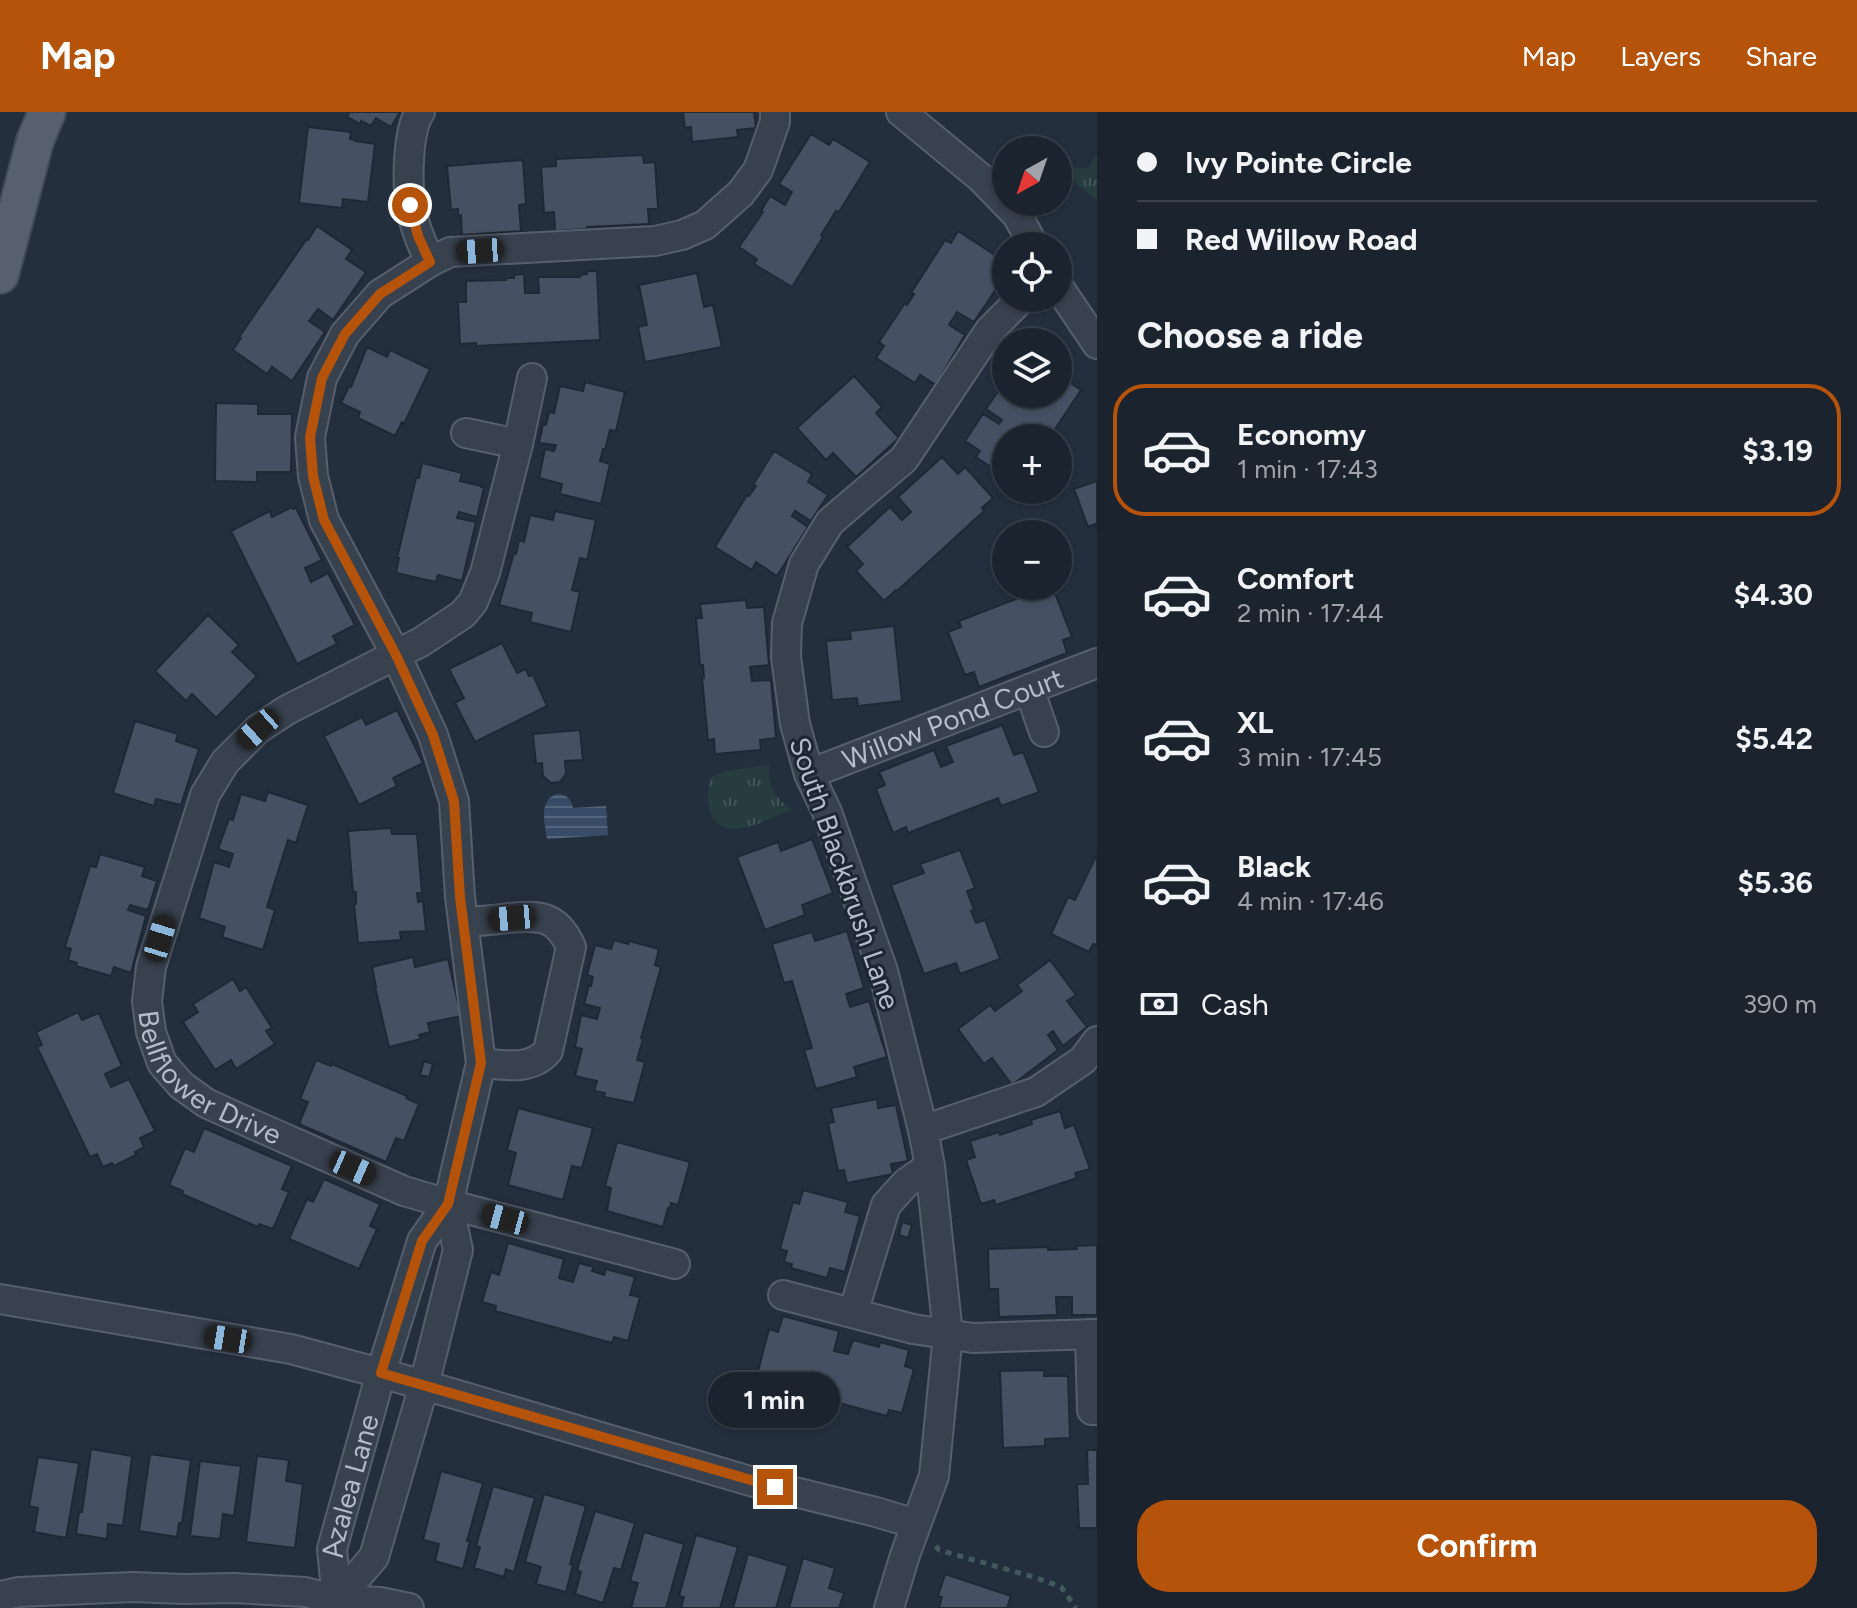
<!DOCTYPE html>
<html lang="en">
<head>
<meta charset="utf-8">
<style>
  body { margin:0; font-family:Figtree,sans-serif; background:#282f3a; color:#f1f3f6; height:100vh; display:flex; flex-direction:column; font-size:30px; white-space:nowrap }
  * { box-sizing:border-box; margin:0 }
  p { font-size:26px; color:#a0a4aa }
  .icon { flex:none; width:44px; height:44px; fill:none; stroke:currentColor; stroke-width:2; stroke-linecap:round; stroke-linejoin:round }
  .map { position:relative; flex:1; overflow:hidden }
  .side { display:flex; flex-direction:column; background:#1b232e; width:760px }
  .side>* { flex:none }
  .hud { display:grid; align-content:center; height:176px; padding:0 40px; background:#1b232e }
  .needle { width:52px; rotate:220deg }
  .controls { position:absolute; left:992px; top:24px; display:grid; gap:16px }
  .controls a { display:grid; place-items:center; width:80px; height:80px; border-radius:50%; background:#1b232e; box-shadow:0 2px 6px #0004,0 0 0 2px #39404a; font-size:40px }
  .end { position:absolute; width:36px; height:36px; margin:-18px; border:10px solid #b45309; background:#fff; box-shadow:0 0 0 4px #fff }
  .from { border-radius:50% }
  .bubble { position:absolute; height:56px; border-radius:28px; background:#1b232e; box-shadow:0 2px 6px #0004,0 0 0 2px #39404a; font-size:26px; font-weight:700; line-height:56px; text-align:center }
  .car { position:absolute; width:24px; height:48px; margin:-24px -12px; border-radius:10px; box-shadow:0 0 6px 2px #0007; background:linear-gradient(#222 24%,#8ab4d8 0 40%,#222 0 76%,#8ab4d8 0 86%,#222 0) }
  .hud b { display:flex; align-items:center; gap:28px; height:76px; font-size:30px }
  .hud b+b { border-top:2px solid #39404a }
  .hud i { width:20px; height:20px; background:#f1f3f6 }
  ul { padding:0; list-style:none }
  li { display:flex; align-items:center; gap:24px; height:132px; margin:0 16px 12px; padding:0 24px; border:4px solid transparent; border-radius:32px }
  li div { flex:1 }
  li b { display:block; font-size:30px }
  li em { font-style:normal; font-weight:700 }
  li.current { border-color:#b45309 }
  li>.icon { width:72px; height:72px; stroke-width:1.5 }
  h2 { padding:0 40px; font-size:36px; line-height:96px }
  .pay { display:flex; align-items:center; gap:20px; height:88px; padding:0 40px; font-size:30px }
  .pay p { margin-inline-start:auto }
  .cta { display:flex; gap:16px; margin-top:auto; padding:16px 40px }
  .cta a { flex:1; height:92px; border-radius:32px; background:#b45309; color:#fff; font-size:32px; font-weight:700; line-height:92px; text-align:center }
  header { display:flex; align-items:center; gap:48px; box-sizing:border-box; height:112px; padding:0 40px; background:#b45309; color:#fff }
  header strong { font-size:38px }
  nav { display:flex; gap:44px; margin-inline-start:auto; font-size:28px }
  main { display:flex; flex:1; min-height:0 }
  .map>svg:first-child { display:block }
</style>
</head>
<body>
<header>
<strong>Map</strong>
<nav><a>Map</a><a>Layers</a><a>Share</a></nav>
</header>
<main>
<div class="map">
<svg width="1097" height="1496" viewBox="0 0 1097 1496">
  <defs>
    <pattern id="grass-tufts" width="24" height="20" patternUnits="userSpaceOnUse" patternTransform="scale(2)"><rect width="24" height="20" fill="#263c3f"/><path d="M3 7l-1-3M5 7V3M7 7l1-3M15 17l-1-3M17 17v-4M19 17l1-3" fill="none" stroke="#435659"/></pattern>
    <pattern id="water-rules" width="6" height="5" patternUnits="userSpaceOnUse" patternTransform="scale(2)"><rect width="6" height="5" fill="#394c67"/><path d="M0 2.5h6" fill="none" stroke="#53647b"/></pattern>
  </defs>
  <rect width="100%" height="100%" fill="#242f3e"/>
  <path fill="url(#grass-tufts)" d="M1097,42V88L1058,57V47L1074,56H1088Z
    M770,653C765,671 777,689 792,697C769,707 719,736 709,696C707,685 707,675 712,665L726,659Z"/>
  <path fill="url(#water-rules)" d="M556,682C567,682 571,687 573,696L606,694L608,723L547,727C545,711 538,690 556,682Z"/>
  <path fill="#455162" stroke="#1f2835" stroke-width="2" d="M347,0H400L391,15L376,6L371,14L361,9L360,12L347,5L349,1Z
    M683,0H754L756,16L737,18L738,25L692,30L691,15L685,16Z
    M308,15L351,20L350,27L355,28V29L375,32L368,90L343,87L342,96L299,91Z
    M811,22L829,33L833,27L870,50L839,100L836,99L821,123L823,125L792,175L754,152L757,147L739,135L763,100L761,99L770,84L785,93L792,80L779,72Z
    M643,43L644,51L655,50L658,97H648L649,112L587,115V117L555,119L554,100L544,101L541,55L556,54V47Z
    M523,48L526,92L519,93L521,119L462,123L461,103L458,104V97L451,98L447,54Z
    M317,114L352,138L346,147L366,160L333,208L318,197L309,209L325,220L292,269L272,255L267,262L233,238L241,226L239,225L306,128H308Z
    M958,119L998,145L992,153L1006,162L974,210L957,200L949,213L965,223L936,273L920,263L915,271L876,246L884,234L879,230L905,191L907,193L914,182L911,181L945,128L951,131Z
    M587,159H597L600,228L476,234V231L460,232L458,190H466V169L506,168V166H514V163L524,162L525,181H539L538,165H580L579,163L587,162Z
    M697,161L704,195L713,193L722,235L645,250L638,215L647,213L639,173Z
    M367,235L387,245L390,238L430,257L404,312L402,310L395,324L358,306L360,300L341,291L349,274L351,275Z
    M1058,263L1081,278L1049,326H1006V365L976,345L980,339L965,329L983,302L999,312L1002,308L986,297L1006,268V282H1058Z
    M854,264L882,295L876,301L899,326L856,365L833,341L826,348L797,316Z
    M585,270L625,280L616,319L610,318L605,338L603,337L600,349L610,352L601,392L560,382L562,372L539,366L545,337L554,339L556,333L539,331L543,312L546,313L549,300L554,301L560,274L583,279Z
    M216,291L258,292V302H292L291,360H257V370L215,369Z
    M774,339L812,362L808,370L828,383L811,409L795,399L792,404L808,415L777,464L756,450L752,458L715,435L747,383L749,384L756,374L753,373Z
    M942,345L958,362L965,355L993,386L982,396L984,399L897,479L896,478L884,489L856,459L863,452L847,435L890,395L902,408L911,400L898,385Z
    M422,351L462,361L460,369L481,374V375L484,376L477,405L459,400L457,406L476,410L462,469L438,463L436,470L396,461L399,446H397L416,366H419Z
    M1097,369V419L1095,412L1088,415L1074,377Z
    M292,395L293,397L296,396L322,448L305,456L311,470L328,461L355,513L333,524L337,532L297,552L231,419L270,399L272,405Z
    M555,399L596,408L587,448L580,446L572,478L580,480L571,520L530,510L532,501L499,493L514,441L516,442L519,428L524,430L530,403L553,408Z
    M1039,478L1041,484L1054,479L1072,525L1063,528L1067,541L979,575L974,560L965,563L948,520L961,515L959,509Z
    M746,488L747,496L764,495L769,553L750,555L752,569L771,568L776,626L760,628L761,638L715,642L714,627L708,628L702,566H704L703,553H700L696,506H702L700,492Z
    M208,503L239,533L232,540L257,564L216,606L192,582L186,589L155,559Z
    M894,514L902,589L858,594L857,586L832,588L826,529L851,527L850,519Z
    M502,531L517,561L526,557L529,564L533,563L547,594L475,630L455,591L464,586L449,557Z
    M397,598L423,651L393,666L397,674L359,693L324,624L362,605L366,613Z
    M135,609L178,622L176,629L199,637L181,693L156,687L154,694L113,681Z
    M1002,613L1014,643L1023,640L1039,680L1001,694L998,686L908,721L906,715L893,721L876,677L885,673L879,660L934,638L941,655L953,650L946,634Z
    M580,618L583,648L565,649L566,662L560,670L551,671L543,664L542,651L536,652L533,622Z
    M268,680L308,693L296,731L288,728L267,795L275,798L263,838L222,825L225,815L199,806L214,750L229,755L233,742L218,737L229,707L233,708L241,682L265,689Z
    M391,716L392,722H417L422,781H417L418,790L423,789L426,819L400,820L401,828L358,831L354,792H356V780H353L348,719Z
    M812,727L833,781L802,793L805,803L765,818L737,745L778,730L781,739Z
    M960,738L975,776L967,779L974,798L971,799L976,811L985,808L1000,847L960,862L956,851L924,862L891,773L924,761L920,752Z
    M100,742L145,755L142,764L157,769L148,798L130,793L128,798L146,804L131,861L114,855L111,864L76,854L77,851L68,848L71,837L65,835L90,754L96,755Z
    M1097,742V833L1093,832L1089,840L1051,822L1068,785L1075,788Z
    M847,819L864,876L846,882L850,895L869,889L887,945L854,955L857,965L816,977L804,938L812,936L792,869L784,871L772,832L812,820L815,829Z
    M614,828L628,832L629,829L659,837L655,853L661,855L641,926L643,927L637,948L645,950L634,991L604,985L605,981L594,979L597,969L575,964L582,937L575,935L581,903L597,907L600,896L584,892L589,873L591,874L593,865L587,863L595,833L611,837Z
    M413,845L415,855L448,847L461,904L428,911L430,920L419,923L421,927L389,935L375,875H376L372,855Z
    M1050,848L1076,883L1067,889L1087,915L1063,934L1053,919L1048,923L1058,938L1012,973L992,946L984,952L958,917L990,893L995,899L1022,879L1017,873Z
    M233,867L240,879L246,875L272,916L266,919L275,932L236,957L231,948L215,958L183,910L198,900L193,892Z
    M78,900L82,908L99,901L122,954L105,962L111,975L129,967L155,1019L140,1026L144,1035L135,1040L136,1043L114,1054L112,1051L103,1055L97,1042L90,1045L37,935L42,933L36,920Z
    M316,948L331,954L332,952L407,984L406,986L419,992L404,1029L396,1026L386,1050L299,1012L308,990L300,987Z
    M424,949L433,952L429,965L420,963Z
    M877,987L878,996L896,993L908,1049L891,1052L893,1062L847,1071L844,1058L838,1059L828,1011L834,1010L831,996Z
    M518,996L593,1016L582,1056L572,1054L563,1088L508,1073L516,1041L507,1038Z
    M1060,999L1065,1016L1074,1013L1090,1057L1075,1061L1077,1066L996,1093L994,1088L981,1092L966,1048L975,1045L970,1029L999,1020L1000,1023L1032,1012L1031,1008Z
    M204,1016L292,1054L282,1077L289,1080L273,1117L259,1112L258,1115L182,1082L183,1079L169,1073L185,1036L194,1040Z
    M617,1030L690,1050L678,1093L671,1091L670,1096H668L663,1115L607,1099L611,1076L605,1074Z
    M324,1067L380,1092L370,1114L377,1117L359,1157L289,1127L307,1087L313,1090Z
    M803,1078L848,1090L845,1100L860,1104L845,1160L830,1156L827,1166L791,1156L792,1152L784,1150L787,1139L780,1137L793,1090L799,1092Z
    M902,1110L912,1113L908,1126L899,1123Z
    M508,1131L564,1147L559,1166L573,1170L579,1151L594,1155L592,1159L604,1163L606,1157L635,1165L630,1183L640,1185L628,1229L614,1225L612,1231L495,1199L496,1194L482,1190L491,1160L499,1163Z
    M1097,1133V1203H1072V1185H1056L1057,1203L999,1205L998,1177H989L988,1137L1048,1135V1138L1077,1137L1076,1134Z
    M783,1204L839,1219L834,1239L848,1242L853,1228L879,1235L880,1230L909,1238L905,1254L914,1257L902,1301L889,1298L887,1304L769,1272L770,1266L757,1263L769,1217L778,1220Z
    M1044,1258V1264H1068L1070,1326L1045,1327V1334L1003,1336L1000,1259Z
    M91,1337L132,1344L123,1414L108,1412L107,1427L76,1422L79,1400H82Z
    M1087,1338H1097V1416H1079L1077,1372H1088Z
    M150,1342L191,1348L182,1411H179L177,1425L139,1419Z
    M257,1344L289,1348L286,1369L303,1372L295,1436L246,1430Z
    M38,1345L79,1351L66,1426L34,1420L38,1396L29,1394Z
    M200,1349L241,1354L234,1404L223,1402L220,1427L190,1424Z
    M441,1359L483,1371L467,1429H470L463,1457L435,1449L439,1432L423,1428Z
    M493,1374L535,1386L514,1460L506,1457L504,1465L474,1456L480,1435L476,1434Z
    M544,1382L586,1394L570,1452L573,1453L566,1480L536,1472L541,1455L525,1450Z
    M595,1399L635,1411L621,1458L614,1456L603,1491L575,1482L581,1460L577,1458Z
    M644,1420L684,1432L666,1496H631L638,1471L630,1469Z
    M696,1423L738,1435L720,1496H681L684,1485L679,1484Z
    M748,1442L788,1454L776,1496H733Z
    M803,1446L835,1456L829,1476L844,1481L839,1496H789Z
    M945,1462L1011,1484L1007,1496H939L942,1485L938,1484Z"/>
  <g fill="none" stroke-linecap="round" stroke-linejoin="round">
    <g stroke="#565f6c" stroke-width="32">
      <g id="minor">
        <path d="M420,0C407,19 407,72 411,95C414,114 422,132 430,150"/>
        <path d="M901,0L981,66L1017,103L1034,134"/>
        <path d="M1058,174L1097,232"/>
        <path id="s1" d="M532,266L518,332L485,461L473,490L463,502L421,530L287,598L258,617L225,650L205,683L151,855L147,889L151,920L162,951L181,973L206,991L250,1011L404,1079L448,1092L675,1152"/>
        <path d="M466,321L518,332"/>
        <path d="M1029,577L1044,620"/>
        <path id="s2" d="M809,662L1097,551"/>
        <path d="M464,810C479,809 494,808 508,806C539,803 557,803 571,835L548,939C531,959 504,953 481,951"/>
        <path d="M923,1018L1036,980L1083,948L1097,929"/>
        <path d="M783,1183L913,1217L973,1226L1097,1222"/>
        <path d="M0,1187L291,1237L424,1273L750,1369L876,1400L916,1412"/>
        <path d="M853,1201L886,1093L906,1071L930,1054"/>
        <path d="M1090,1222L1092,1298H1097"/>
        <path d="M0,1484L19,1480L133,1475L184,1477L234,1476L305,1480L337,1488L380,1490L409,1496"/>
        <path d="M337,1488L374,1445L424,1273L458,1138L448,1092"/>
        <path id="s3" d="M336,1496L337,1488L332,1437L381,1261L422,1129L448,1092L481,951L460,785L454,689L433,623L396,543L324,408L313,364L310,325L322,266L345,222L380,182L430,150L450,140L655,129L682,123L705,113L741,81L758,58L775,10V0"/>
        <path d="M889,1496L905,1443L934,1364L948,1222L930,1054L923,1018L883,859L827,700L809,662L795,612L786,545L787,511L804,452L830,410L904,347L990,218L1022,186"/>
      </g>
    </g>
    <g stroke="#414a57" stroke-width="40">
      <path id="major" d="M0,163L35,29L47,0"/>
    </g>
    <path stroke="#44595c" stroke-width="5" stroke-dasharray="6 6" stroke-linecap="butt" d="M936,1434L939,1438L1037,1466L1061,1475L1076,1496"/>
    <use href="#minor" stroke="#38414e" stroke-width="28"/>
    <use href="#major" stroke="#56606e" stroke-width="36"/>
  </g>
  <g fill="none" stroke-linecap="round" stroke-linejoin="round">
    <path stroke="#b45309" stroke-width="10" d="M410,93L418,124L430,150L380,182L345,222L322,266L310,325L313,364L324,408L396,543L433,623L454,689L460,785L481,951L448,1092L422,1129L381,1261L775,1375"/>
  </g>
  <g text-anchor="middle" stroke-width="6" stroke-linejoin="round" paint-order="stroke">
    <g font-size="28" fill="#b4bcc9" stroke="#1d2633">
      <text dy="10" stroke="none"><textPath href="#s2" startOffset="154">Willow Pond Court</textPath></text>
      <text transform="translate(845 761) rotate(71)" y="10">South Blackbrush Lane</text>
      <text dy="10" stroke="none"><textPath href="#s1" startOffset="890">Bellflower Drive</textPath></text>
      <text dy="10" stroke="none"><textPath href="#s3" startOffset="124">Azalea Lane</textPath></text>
    </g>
  </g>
</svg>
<div class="controls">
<a><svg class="needle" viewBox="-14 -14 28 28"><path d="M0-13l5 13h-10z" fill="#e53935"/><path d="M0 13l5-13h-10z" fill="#a0a4aa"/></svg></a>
<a><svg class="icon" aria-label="locate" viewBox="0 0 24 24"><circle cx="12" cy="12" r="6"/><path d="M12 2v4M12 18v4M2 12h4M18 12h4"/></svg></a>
<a><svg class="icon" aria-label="layers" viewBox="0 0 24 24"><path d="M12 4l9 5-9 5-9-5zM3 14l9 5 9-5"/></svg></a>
<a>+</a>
<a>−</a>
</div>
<i class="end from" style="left:410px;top:93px"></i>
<i class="end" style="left:775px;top:1375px"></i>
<div class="bubble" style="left:708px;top:1260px;width:132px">1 min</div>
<i class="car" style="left:480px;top:139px;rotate:266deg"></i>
<i class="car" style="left:258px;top:617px;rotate:228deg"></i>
<i class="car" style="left:512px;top:806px;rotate:265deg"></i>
<i class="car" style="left:160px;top:826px;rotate:17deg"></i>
<i class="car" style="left:353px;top:1056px;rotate:114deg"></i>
<i class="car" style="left:505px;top:1107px;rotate:285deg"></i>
<i class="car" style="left:228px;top:1227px;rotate:279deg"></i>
</div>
<section class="side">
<div class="hud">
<b><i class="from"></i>Ivy Pointe Circle</b>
<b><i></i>Red Willow Road</b>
</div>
<h2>Choose a ride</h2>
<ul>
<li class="current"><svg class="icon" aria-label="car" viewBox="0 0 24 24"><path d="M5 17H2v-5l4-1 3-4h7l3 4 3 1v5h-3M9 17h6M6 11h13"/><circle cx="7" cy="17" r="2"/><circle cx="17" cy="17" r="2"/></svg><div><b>Economy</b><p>1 min · 17:43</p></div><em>$3.19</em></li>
<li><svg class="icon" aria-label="car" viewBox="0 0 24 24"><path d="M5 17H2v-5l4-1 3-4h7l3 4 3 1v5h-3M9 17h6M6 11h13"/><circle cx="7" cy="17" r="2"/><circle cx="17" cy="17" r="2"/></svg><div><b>Comfort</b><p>2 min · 17:44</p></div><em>$4.30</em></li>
<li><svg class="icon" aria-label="car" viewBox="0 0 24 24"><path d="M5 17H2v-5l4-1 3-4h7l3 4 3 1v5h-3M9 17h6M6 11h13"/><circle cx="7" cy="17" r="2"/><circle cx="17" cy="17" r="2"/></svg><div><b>XL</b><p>3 min · 17:45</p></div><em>$5.42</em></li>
<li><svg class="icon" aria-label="car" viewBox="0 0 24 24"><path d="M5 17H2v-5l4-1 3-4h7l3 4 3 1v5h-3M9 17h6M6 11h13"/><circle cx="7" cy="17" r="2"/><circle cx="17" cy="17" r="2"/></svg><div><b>Black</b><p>4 min · 17:46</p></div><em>$5.36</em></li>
</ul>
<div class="pay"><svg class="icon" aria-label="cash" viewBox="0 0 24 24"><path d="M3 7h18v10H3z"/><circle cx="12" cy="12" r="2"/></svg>Cash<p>390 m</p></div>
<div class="cta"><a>Confirm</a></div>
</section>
</main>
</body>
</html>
